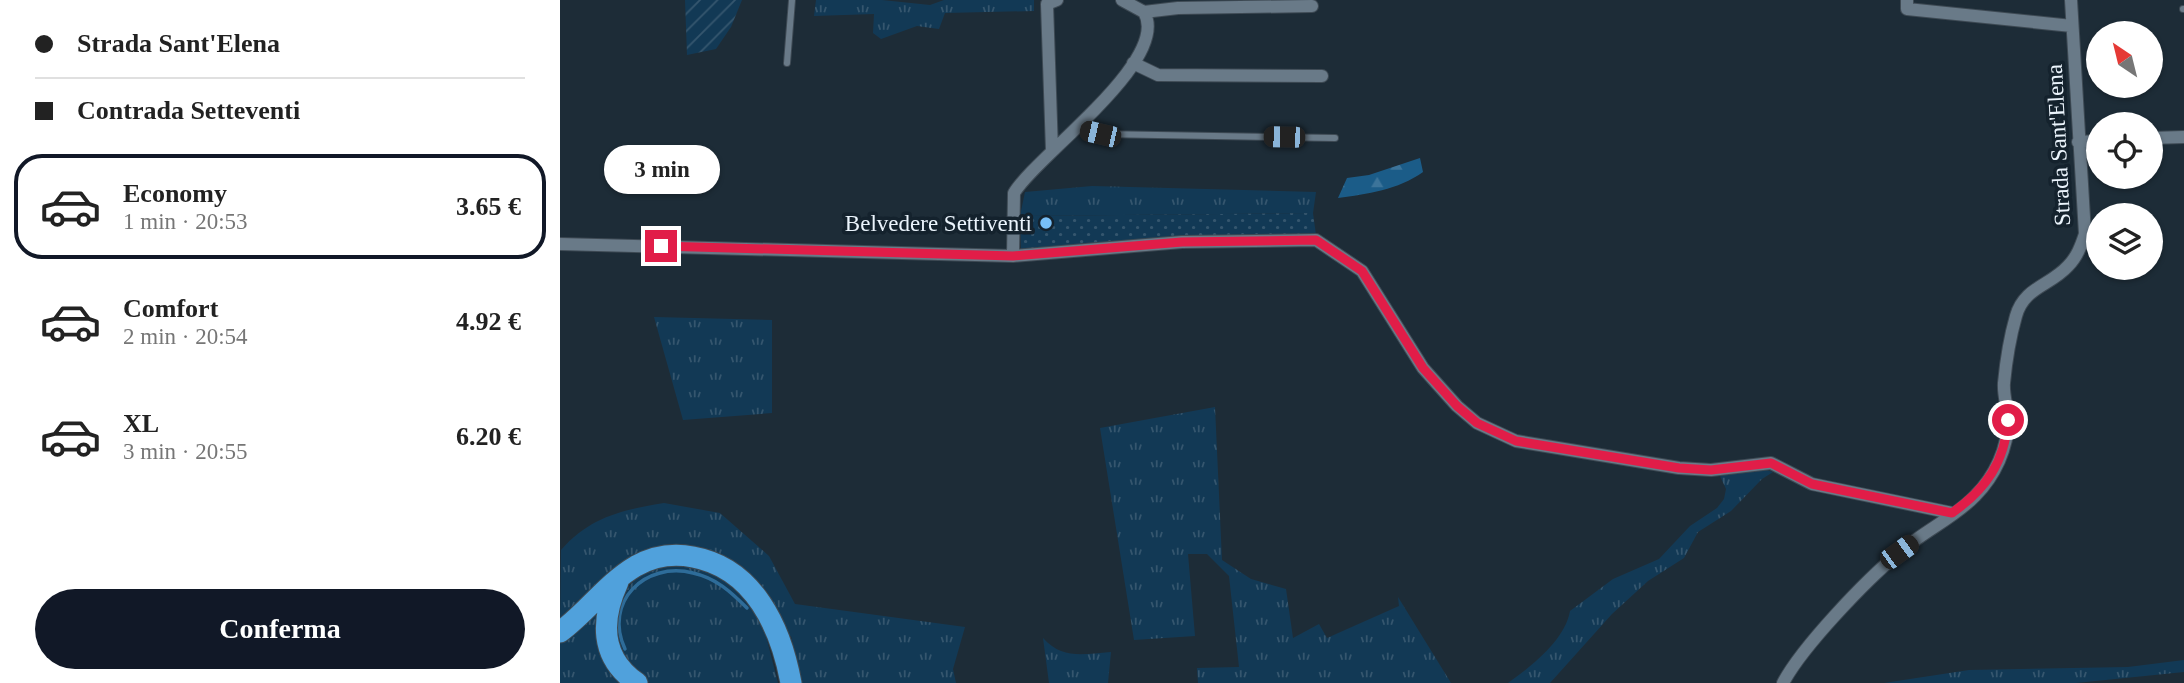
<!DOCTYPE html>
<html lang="it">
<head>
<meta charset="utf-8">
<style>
  body { margin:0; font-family:Georgia,serif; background:#f6f6f6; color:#222; height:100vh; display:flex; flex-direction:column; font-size:26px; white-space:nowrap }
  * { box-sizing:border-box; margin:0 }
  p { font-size:23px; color:#767676 }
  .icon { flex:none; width:38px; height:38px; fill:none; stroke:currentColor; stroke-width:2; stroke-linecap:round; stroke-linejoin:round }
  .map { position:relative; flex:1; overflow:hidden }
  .details { display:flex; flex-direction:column; background:#fff; width:560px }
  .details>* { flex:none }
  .banner { display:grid; align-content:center; height:154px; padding:0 35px; background:#fff }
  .needle { width:46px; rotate:325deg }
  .fabs { position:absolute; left:1526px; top:21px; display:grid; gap:14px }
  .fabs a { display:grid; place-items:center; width:77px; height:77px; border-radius:50%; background:#fff; box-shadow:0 2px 5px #0004; font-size:35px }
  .end { position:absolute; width:32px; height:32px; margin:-16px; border:9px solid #e11d48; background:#fff; box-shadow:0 0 0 4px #fff }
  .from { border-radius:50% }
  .bubble { position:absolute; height:49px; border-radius:24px; background:#fff; box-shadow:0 2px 5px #0004; font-size:23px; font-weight:700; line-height:49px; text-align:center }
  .car { position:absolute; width:21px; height:42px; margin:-21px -10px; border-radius:9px; box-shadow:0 0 5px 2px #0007; background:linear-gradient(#222 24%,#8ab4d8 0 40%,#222 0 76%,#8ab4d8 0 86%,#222 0) }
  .banner b { display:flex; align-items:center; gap:24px; height:66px; font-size:26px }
  .banner b+b { border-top:2px solid #e0e0e0 }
  .banner i { width:18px; height:18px; background:#222 }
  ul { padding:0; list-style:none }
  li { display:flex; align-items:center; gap:21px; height:105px; margin:0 14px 10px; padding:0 21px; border:4px solid transparent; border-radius:28px }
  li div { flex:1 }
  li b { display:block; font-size:26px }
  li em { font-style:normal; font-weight:700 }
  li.selected { border-color:#111827 }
  li>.icon { width:63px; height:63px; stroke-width:1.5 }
  .primary-button { display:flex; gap:14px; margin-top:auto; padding:14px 35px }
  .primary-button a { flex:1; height:80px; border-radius:42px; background:#111827; color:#fff; font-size:28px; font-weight:700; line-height:80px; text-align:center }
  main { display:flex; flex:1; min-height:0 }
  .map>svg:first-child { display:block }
</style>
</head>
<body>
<main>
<section class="details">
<div class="banner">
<b><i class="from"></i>Strada Sant'Elena</b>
<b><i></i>Contrada Setteventi</b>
</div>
<ul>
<li class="selected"><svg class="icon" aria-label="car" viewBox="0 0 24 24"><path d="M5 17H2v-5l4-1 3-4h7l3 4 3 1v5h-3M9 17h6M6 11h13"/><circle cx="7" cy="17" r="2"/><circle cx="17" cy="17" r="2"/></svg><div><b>Economy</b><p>1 min · 20:53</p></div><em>3.65 €</em></li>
<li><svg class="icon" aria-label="car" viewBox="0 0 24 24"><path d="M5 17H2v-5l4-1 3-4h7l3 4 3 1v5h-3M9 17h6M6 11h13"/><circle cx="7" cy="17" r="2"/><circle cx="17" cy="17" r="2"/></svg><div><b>Comfort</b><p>2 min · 20:54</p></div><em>4.92 €</em></li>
<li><svg class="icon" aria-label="car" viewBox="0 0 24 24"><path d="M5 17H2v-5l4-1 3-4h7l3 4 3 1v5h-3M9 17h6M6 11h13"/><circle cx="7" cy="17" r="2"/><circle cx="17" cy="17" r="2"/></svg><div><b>XL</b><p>3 min · 20:55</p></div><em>6.20 €</em></li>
</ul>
<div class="primary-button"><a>Conferma</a></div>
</section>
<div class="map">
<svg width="1624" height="683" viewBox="0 0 1624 683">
  <defs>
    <pattern id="grass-tufts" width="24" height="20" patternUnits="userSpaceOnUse" patternTransform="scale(1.75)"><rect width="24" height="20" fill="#123955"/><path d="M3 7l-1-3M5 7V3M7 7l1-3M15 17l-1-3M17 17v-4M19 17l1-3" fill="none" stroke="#35566e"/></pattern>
    <pattern id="forest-firs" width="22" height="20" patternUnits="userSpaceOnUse" patternTransform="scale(1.75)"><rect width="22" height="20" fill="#1b5c88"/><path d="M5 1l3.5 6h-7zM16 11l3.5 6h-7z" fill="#3c749a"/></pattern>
    <pattern id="park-dots" width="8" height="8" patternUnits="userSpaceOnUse" patternTransform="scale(1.75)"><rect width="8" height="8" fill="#123955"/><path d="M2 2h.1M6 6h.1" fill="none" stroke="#35566e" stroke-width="1.8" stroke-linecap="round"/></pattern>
    <pattern id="garden-furrows" width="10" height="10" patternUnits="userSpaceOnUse" patternTransform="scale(1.75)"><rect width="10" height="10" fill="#123955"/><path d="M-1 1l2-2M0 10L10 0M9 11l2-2" fill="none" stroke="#35566e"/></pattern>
  </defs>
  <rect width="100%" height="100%" fill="#1d2c37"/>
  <path fill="url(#grass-tufts)" d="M256,0H322L370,5L384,0H474V11L385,13L379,29L357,26L321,39L313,33L314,14L254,16Z
    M532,186L756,192L753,213L460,216L465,192Z
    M94,317L212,320V413L123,420Z
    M655,407L662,560L691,579L726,589L733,638L759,624L767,638L839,606L838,597L891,683H638L637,668L679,667L669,576L647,554H628L635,636L574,640L540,428Z
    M1198,468L1213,472L1202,479L1171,511L1138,532L1124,558L1088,581L1052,614L990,683H948C972,666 1005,640 1010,611L1053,579L1099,559L1130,526L1157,508L1164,499L1166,489L1159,474Z
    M104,503L160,513L209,556L235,604L405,627L393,669L396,683H242L231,636H226L163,556L123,544L100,546L71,556L0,625L1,550C30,517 62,510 104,503Z
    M106,565C161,567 182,589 208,634L206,636L218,683H90L75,673L52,635C63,594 63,578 106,565Z
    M35,605L66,683H0V639Z
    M483,638C503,660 523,654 551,652L548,683H489Z
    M1624,660V672L1516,683H1324L1409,670L1568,667Z"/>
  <path fill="url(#forest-firs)" d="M860,158L863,172C838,190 807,194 778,198L787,178L809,175Z"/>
  <path fill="url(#park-dots)" d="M753,213L756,235L461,249L460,216Z"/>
  <path fill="url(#garden-furrows)" d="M125,0H182L171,27L156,49L127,55Z"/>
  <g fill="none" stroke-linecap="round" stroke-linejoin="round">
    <path stroke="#2e6c99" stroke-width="3.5" d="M65,649C43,602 85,561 133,573C156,578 171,592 187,608"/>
    <g stroke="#3e4a54" stroke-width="8">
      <path id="service" d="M1623,9H1624
        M227,63L232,0
        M516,128L540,134L775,138"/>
    </g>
    <g stroke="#3e4a54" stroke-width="14">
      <path id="minor" d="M1347,0V9L1512,26
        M584,12L618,8L752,6
        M573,63L598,75L762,76
        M1591,138L1624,137
        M1518,142L1538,141
        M492,151L487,4L497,0
        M0,244L453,256L622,242L756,240L802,271L863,368L897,406L917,423L956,441L1119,468L1151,470L1211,463L1252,484L1392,513
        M453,256L454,193C477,155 612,60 584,12L562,0
        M1223,683C1242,647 1306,580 1339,553C1362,532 1394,518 1415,496C1435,476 1448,448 1448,420C1448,408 1443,396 1444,383C1446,362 1450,337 1456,316C1464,287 1490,286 1508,266C1517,257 1521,246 1525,234L1511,0"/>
    </g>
    <g stroke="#3e4a54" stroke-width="23">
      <path id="trunk" d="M58,582C41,619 39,657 77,683
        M0,632C27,612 47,583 76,566C94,556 113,553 133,557C194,568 221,628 231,683"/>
    </g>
    <use href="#service" stroke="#697a88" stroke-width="6"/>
    <use href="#minor" stroke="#697a88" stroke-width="12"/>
    <use href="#trunk" stroke="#50a1dc" stroke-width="21"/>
  </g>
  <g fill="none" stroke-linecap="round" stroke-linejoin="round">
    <path stroke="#e11d48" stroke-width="9" d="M101,246L453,256L622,242L756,240L802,271L863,368L897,406L917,423L956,441L1119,468L1151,470L1211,463L1252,484L1392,513C1426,489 1445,462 1448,420"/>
  </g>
  <circle fill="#78bff7" stroke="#14222d" stroke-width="2.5" cx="486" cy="223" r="7"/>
  <g text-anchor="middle" stroke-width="7" stroke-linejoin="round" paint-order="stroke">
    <g font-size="23" fill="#ebf4fc" stroke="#14222d">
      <text transform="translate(1498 145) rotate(-93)" y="8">Strada Sant'Elena</text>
    </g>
    <g font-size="23" fill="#ebf4fc" stroke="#14222d" text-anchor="end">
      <text x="472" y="231">Belvedere Settiventi</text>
    </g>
  </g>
</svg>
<div class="fabs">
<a><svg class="needle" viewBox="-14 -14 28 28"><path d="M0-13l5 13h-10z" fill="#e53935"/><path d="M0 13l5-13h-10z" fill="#767676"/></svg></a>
<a><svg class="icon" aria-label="locate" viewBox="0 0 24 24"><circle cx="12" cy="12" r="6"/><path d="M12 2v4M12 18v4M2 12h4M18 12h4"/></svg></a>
<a><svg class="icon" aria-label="layers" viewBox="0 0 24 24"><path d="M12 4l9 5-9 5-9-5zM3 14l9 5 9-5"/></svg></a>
</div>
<i class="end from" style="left:1448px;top:420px"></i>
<i class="end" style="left:101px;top:246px"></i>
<div class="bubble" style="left:44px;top:145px;width:116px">3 min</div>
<i class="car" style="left:540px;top:134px;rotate:283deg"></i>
<i class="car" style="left:724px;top:137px;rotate:271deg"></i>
<i class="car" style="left:1339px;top:552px;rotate:54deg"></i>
</div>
</main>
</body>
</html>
